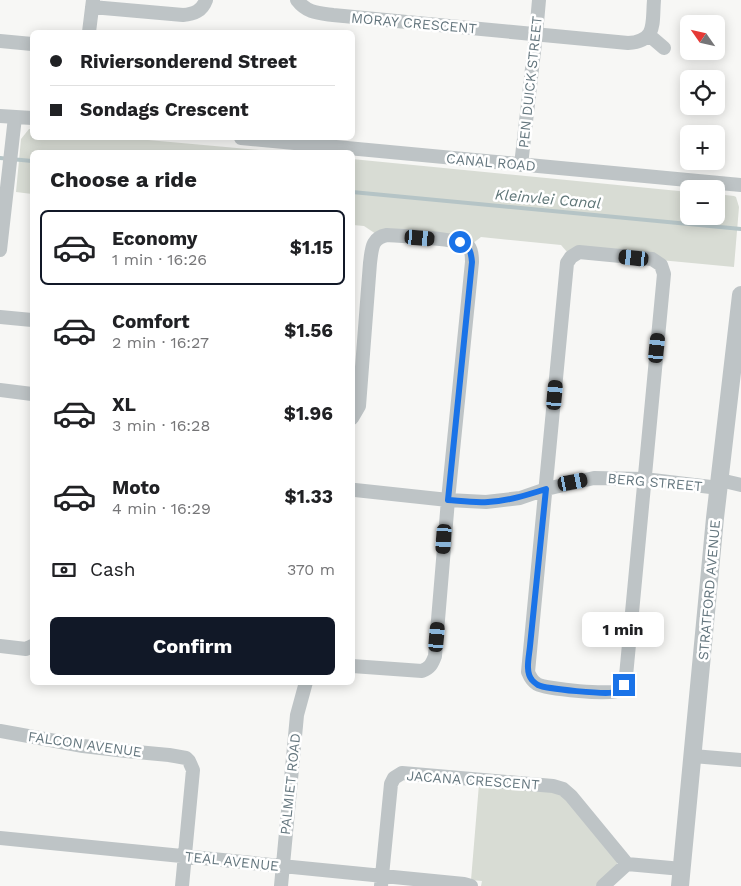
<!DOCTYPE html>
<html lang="en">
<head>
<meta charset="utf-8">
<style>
  body { margin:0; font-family:"Work Sans",sans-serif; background:#f6f6f6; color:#202124; height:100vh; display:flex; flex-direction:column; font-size:19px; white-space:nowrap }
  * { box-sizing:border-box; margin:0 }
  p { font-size:16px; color:#757577 }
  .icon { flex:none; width:28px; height:28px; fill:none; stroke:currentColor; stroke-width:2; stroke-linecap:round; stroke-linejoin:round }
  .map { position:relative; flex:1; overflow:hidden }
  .drawer { position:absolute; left:30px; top:150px; width:325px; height:535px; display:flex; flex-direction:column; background:#fff; border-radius:8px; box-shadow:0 2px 12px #0003 }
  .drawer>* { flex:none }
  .top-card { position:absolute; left:30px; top:30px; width:325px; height:110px; border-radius:8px; box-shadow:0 2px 12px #0003; display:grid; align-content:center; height:110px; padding:0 20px; background:#fff }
  .needle { width:32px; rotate:304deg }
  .buttons { position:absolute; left:680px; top:15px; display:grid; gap:10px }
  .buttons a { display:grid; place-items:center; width:45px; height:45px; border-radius:8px; background:#fff; box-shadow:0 2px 12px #0003; font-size:25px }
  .end { position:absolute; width:22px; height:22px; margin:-11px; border:6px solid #1a73e8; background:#fff; box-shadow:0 0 0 2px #fff }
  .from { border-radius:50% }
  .bubble { position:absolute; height:35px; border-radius:8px; background:#fff; box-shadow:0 2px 12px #0003; font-size:16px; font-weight:700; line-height:35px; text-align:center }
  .car { position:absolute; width:15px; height:30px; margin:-15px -8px; border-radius:6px; box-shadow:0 0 4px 1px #0007; background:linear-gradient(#222 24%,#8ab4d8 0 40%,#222 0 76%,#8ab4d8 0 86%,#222 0) }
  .top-card b { display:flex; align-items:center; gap:18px; height:48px; font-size:19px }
  .top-card b+b { border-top:1px solid #e0e0e0 }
  .top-card i { width:12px; height:12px; background:#202124 }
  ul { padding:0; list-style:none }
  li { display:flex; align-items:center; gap:15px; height:75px; margin:0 10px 8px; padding:0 10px; border:2px solid transparent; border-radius:8px }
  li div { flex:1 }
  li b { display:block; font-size:19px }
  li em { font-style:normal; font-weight:700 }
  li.selected { border-color:#111827 }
  li>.icon { width:45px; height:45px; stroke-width:1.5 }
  h2 { padding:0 20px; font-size:22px; line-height:60px }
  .pay { display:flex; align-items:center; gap:12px; height:55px; padding:0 20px; font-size:19px }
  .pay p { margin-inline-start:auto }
  .action { display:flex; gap:10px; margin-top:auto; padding:10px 20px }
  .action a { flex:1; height:58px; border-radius:8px; background:#111827; color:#fff; font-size:20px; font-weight:700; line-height:58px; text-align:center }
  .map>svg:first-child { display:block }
</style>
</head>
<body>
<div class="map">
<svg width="741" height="886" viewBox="0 0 741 886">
  <rect width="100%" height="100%" fill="#f7f7f5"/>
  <path fill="#d8dcd4" d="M29,129H32V138H126L282,152H32V194L16,192L21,139Z
    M352,159L689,192V216H716V194L734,196L736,197L739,207L734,267L660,260L568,253L561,245L481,237L472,244L376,234L364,226L353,225Z
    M479,784L561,793L618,861L615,869L596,886H481L482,881L471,880Z"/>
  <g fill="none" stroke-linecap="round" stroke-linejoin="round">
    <path stroke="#b5c4c6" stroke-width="4" d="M0,158L32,161
      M352,192L741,229"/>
    <path stroke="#bec4c6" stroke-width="14" d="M297,0C307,13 318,13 333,15L628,43C657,41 652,24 654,0
      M92,7L183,15C194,14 202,11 206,0
      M89,32L93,0
      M650,36L664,48
      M0,41L32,44
      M0,116L32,118
      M241,138L741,185
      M521,165L536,34L539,0
      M0,250L15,117
      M579,252L652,259L661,265L664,274L626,676C625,682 624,687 620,690C613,696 546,689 537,684C532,681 530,677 528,672L567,263L571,257Z
      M0,317L32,320
      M0,390L32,394
      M352,418L359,406L370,263C372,249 371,238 387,235C401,236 461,238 469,247C472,251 472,257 472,262L448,500L435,656C432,664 430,668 422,671L352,666
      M720,480L741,485
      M355,490L448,500L486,502L520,498L546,489L594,478L644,479L719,488
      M0,646L26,649L32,646
      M0,731L83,746L126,751L169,755L186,758L189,761L193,770L182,886
      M693,756L741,760
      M0,838L464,884L471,886
      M281,886L297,715L306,682
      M381,886L391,784L394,778L402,773L553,786L563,789L571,796L627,864
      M603,886L627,864L682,869"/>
    <path stroke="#bec4c6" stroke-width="18" d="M680,886L715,518L741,295"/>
  </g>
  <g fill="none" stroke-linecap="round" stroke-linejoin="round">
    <path stroke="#1a73e8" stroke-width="6" d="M460,242C470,246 471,252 472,262L448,500C461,501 474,503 488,502C508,501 527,495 546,489L530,646C529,657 525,672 532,680C534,682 536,684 538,685C546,689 607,695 616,692C620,691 622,688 624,685"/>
  </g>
  <g text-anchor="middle" stroke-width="5" stroke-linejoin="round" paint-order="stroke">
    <g font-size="14" fill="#64767e" stroke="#fff">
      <text transform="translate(414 23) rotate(5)" y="5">MORAY CRESCENT</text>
      <text transform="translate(530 82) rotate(-84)" y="5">PEN DUICK STREET</text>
      <text transform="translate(491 162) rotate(5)" y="5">CANAL ROAD</text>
      <text transform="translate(655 482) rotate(5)" y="5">BERG STREET</text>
      <text transform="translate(709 590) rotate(-85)" y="5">STRATFORD AVENUE</text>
      <text transform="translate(85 744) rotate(8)" y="5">FALCON AVENUE</text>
      <text transform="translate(473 780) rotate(4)" y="5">JACANA CRESCENT</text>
      <text transform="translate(290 784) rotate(-84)" y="5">PALMIET ROAD</text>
      <text transform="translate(232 861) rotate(6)" y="5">TEAL AVENUE</text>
    </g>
    <g font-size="15" font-style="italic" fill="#5f7678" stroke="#fff">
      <text transform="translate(548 199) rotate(5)" y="5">Kleinvlei Canal</text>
    </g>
  </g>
</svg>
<div class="buttons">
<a><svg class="needle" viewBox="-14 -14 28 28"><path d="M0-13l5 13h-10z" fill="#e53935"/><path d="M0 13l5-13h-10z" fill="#757577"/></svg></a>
<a><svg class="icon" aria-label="locate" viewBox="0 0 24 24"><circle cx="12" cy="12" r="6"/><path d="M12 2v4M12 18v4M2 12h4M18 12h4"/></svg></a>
<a>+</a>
<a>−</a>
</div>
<i class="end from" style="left:460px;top:242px"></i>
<i class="end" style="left:624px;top:685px"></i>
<div class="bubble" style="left:582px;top:612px;width:82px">1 min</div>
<i class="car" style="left:420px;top:238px;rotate:95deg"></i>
<i class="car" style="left:634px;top:258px;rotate:276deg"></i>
<i class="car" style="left:657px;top:348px;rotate:6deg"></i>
<i class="car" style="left:555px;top:395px;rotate:5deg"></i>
<i class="car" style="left:573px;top:482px;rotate:79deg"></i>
<i class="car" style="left:444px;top:539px;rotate:184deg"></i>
<i class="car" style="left:437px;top:637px;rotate:5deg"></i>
<div class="top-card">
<b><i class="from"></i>Riviersonderend Street</b>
<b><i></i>Sondags Crescent</b>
</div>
<section class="drawer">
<h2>Choose a ride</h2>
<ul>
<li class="selected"><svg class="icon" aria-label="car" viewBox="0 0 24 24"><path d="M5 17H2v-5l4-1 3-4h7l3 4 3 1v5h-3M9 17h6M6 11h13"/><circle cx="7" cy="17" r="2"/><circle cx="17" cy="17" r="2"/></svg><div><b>Economy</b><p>1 min · 16:26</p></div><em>$1.15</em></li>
<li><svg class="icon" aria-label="car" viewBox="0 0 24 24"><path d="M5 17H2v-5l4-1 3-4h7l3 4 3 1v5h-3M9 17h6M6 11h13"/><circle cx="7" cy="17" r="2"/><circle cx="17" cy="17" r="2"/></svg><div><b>Comfort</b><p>2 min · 16:27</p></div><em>$1.56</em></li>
<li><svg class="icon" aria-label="car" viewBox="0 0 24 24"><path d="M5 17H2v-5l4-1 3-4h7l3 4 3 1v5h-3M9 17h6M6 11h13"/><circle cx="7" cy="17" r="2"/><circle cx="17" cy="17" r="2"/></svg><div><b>XL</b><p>3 min · 16:28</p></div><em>$1.96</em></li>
<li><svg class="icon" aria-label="car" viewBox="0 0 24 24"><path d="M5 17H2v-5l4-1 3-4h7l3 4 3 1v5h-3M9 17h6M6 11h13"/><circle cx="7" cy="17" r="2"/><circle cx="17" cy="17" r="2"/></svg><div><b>Moto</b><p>4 min · 16:29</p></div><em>$1.33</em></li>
</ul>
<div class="pay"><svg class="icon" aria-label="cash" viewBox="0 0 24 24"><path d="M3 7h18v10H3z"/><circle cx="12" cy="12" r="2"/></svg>Cash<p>370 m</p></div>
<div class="action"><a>Confirm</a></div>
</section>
</div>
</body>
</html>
